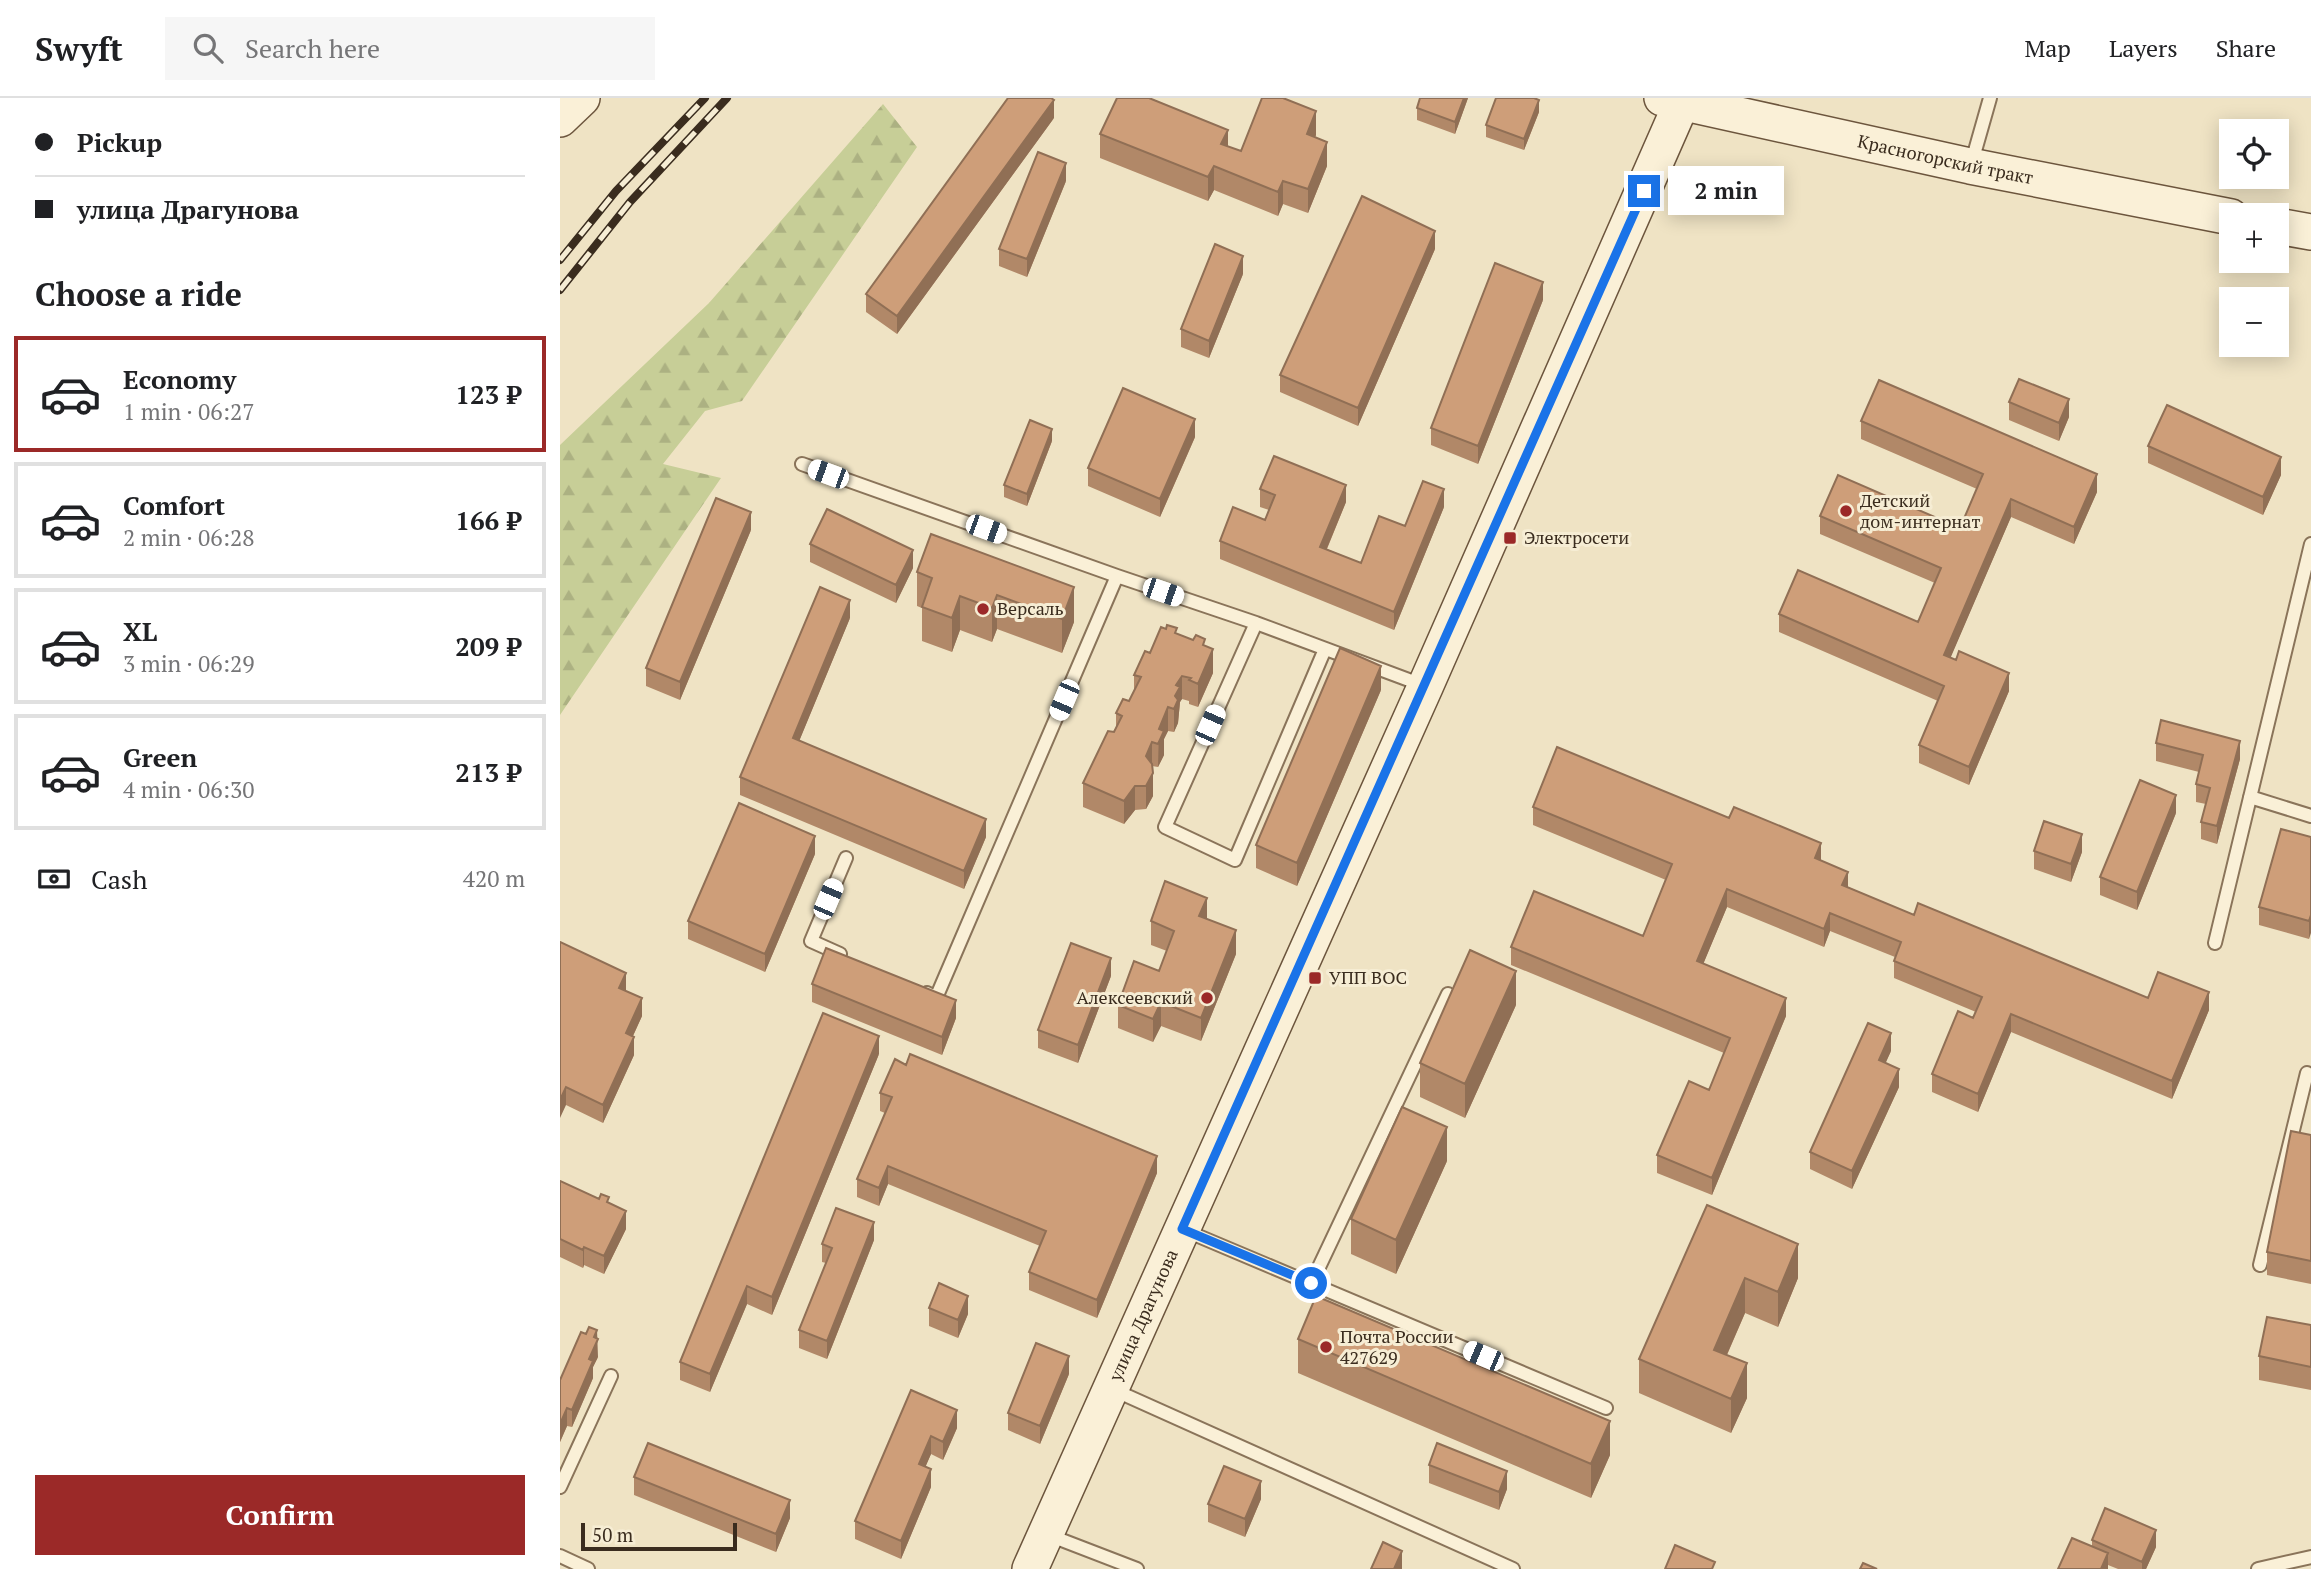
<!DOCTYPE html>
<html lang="en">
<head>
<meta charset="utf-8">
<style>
  body { margin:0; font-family:"PT Serif",serif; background:#f6f6f6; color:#202124; height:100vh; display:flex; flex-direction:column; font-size:26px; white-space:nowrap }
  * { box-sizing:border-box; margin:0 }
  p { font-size:23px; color:#757577 }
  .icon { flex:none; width:38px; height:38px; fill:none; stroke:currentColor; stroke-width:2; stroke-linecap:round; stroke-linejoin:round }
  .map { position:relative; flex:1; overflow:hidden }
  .drawer { display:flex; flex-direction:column; background:#fff; width:560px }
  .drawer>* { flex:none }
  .guide { display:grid; align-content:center; height:154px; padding:0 35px; background:#fff }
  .buttons { position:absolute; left:1659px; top:21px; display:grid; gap:14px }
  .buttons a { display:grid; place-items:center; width:70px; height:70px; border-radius:0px; background:#fff; box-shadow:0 4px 18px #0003; font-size:35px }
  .scale { position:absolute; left:21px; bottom:18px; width:156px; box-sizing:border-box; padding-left:7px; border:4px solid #3a2c1e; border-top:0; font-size:19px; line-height:24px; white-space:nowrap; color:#3a2c1e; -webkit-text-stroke:5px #f6edd4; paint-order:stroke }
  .end { position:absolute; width:32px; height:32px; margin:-16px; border:9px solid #1a73e8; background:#fff; box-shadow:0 0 0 4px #fff }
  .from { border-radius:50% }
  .bubble { position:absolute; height:49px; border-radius:0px; background:#fff; box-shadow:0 4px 18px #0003; font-size:23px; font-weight:800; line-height:49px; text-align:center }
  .car { position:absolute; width:21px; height:42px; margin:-21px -10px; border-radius:9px; box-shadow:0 0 5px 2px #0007; background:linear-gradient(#fff 24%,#345 0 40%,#fff 0 76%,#345 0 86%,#fff 0) }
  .guide b { display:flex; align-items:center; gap:24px; height:66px; font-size:26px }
  .guide b+b { border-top:2px solid #e0e0e0 }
  .guide i { width:18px; height:18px; background:#202124 }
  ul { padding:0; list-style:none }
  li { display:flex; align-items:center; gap:21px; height:116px; margin:0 14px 10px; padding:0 21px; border:4px solid #e0e0e0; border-radius:0px }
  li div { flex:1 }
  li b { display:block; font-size:26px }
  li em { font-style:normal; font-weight:800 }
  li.selected { border-color:#9b2928 }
  li>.icon { width:63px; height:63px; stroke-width:1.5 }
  h2 { padding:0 35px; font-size:32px; line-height:84px }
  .pay { display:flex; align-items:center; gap:18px; height:77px; padding:0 35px; font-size:26px }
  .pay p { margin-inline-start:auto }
  .cta { display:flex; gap:14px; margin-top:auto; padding:14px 35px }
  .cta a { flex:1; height:80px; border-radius:0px; background:#9b2928; color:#fff; font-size:28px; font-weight:800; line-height:80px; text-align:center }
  header { display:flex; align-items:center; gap:42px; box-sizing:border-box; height:98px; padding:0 35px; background:#fff; border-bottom:2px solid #e0e0e0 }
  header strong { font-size:33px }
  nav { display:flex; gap:38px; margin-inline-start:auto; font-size:24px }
  .search { width:490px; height:63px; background:#f6f6f6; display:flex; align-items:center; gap:18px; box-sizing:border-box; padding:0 24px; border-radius:0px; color:#757577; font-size:26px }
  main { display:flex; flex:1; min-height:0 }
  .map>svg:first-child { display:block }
</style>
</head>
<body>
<header>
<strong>Swyft</strong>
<div class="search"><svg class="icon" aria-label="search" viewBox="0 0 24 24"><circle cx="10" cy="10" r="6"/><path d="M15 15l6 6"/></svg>Search here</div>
<nav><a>Map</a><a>Layers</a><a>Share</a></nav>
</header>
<main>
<section class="drawer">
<div class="guide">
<b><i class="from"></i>Pickup</b>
<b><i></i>улица Драгунова</b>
</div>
<h2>Choose a ride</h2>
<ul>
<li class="selected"><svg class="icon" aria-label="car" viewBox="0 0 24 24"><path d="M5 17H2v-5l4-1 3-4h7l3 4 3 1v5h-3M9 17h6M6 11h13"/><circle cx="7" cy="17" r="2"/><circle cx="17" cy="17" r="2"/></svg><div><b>Economy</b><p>1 min · 06:27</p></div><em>123 ₽</em></li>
<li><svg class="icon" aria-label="car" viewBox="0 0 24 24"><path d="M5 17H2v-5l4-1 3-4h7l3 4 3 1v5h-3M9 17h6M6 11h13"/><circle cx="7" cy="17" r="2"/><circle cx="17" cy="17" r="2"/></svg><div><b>Comfort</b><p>2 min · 06:28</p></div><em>166 ₽</em></li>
<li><svg class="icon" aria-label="car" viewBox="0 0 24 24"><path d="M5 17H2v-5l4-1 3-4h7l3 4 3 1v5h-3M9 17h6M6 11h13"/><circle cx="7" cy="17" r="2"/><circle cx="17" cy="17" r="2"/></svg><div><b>XL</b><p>3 min · 06:29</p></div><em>209 ₽</em></li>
<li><svg class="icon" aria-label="car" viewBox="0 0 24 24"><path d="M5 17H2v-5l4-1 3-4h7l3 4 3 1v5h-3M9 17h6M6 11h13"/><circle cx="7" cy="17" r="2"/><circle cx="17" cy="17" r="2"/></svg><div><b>Green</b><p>4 min · 06:30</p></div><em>213 ₽</em></li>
</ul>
<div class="pay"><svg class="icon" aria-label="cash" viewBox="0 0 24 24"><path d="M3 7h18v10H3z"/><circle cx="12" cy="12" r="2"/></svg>Cash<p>420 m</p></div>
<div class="cta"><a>Confirm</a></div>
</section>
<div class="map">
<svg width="1751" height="1471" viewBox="0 0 1751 1471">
  <defs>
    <pattern id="forest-firs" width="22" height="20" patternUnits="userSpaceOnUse" patternTransform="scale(1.75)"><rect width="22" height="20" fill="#c7ce97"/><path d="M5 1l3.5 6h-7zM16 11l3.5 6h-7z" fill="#acb182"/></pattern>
  </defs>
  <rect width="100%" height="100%" fill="#efe3c4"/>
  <path fill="url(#forest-firs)" d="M323,6L357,49L182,303L145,313L103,366L161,380L0,617V347L149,205Z"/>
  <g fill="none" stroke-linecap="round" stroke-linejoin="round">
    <g stroke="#8a745a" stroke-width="16">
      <path id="lane" d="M1411,67L1430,0
        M242,366L557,478L696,525L865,588
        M696,525L605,729L675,762L765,551
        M1690,699L1751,718
        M1655,845L1751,446
        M280,856L251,843L286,760
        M367,895L376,900L557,478
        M624,1132L1046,1310
        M1700,1167L1747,975
        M751,1186L888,896
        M554,1292L953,1471
        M0,1389L51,1278
        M486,1436L577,1471
        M0,1458L28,1471
        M1698,1471L1751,1459"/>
    </g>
    <g stroke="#6c553d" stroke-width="38">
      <g id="secondary">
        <path id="s1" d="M1102,0L1410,68L1671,119"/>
        <path d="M0,21L22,0"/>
        <path d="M1717,128L1751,134"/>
        <path id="s2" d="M470,1471L865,589L1122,4"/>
      </g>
    </g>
    <use href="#lane" stroke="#faf0d7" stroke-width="12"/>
    <use href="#secondary" stroke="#faf0d7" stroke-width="35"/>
    <g stroke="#3a2c1e" stroke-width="8">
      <path id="rail" d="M0,162L56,93L145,0
        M0,192L70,104L167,0"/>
    </g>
    <use href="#rail" stroke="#f6edd4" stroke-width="5" stroke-dasharray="16" stroke-linecap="butt"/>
  </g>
  <path fill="#b18868" d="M908,0L895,36L857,22V10Z
    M979,14L964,52L926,39V27Z
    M494,20L337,236L306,214V196Z
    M540,36L668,49L681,53L756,37L755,39L767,68L748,115L723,106L718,118L654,92L648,103L540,60Z
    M506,83L467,179L439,168V151Z
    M875,151L798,328L720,294V277Z
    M683,176L649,260L621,249V231Z
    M983,202L918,366L871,347V330Z
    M1449,304L1509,319L1499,343L1449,322Z
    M1301,323L1537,394L1514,446L1451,419L1390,560L1449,593L1409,687L1359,665V647L1378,603L1219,534V516L1358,524L1375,485L1260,436V418L1400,430L1417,391L1301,341Z
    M635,339L600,419L528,388V370Z
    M492,343L467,408L444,399V387Z
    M1588,348L1721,377L1703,417L1588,365Z
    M700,391L786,404L767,451L801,465L845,428L884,409L834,532L660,461V443L705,422L709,412L700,409Z
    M191,432L120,602L86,588V570Z
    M371,436L514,524L502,555L437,531L432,544L400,532L392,554L362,543V510L357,508V474Z
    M250,446L353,470L336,505L250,464Z
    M290,520L239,643L426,739L404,791L180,697V679Z
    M617,536L645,548L653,575L638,609L629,606V603L622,601L620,604L618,625L614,634L608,633L604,641V657L598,669L592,668L593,698L586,711L575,712L564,726L523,709V685L556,629V615L569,603L574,592V577L590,555Z
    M821,592L737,788L696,770V747Z
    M1596,645L1680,661L1657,746L1641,741V724L1646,706L1636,704V686L1639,674L1596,663Z
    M973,709L1261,763L1288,789L1354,817L1588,900L1649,912L1612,1001L1451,934L1418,1014L1372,994V976L1413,920L1416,914L1334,880V863L1335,859L1270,833L1264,849L1167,809L1143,866L1226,918L1152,1097L1097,1075V1057L1149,992L1164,955L951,867V849L1083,838L1106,782L973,727Z
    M1616,715L1577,812L1540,797V779Z
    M1751,739L1749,841L1699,827V809Z
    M1474,753L1522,754L1511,784L1474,771Z
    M255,756L205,874L128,841V823Z
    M647,821L676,856L641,943L601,928L593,944L558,930V907L599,873L607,853L591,847V823Z
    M0,844L66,893L82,918L73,938L74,957L43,1025L6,1007Z
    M551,878L518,965L478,950V932Z
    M252,886L396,920L382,957L252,904Z
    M956,907L905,1020L860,999V965Z
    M1331,953L1325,965L1339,989L1292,1091L1250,1071V1054Z
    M319,956L212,1217L187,1206L150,1294L120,1282V1264Z
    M320,995L597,1075L537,1220L469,1192V1174L480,1148L328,1086L319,1108L297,1099V1081L325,1015L320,1013Z
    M1751,1037V1186L1707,1177V1154Z
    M887,1063L836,1176L791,1156V1121Z
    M0,1083L49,1105L66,1131L44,1176L24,1167L23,1170L0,1159Z
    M1147,1107L1238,1180L1218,1229L1185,1215L1167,1257L1187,1300L1171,1335L1079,1295V1261Z
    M314,1142L267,1261L239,1250V1232L266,1165L262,1164V1146Z
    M369,1210L408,1216L398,1240L369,1228Z
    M1751,1227V1292L1699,1282V1258Z
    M738,1241L1050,1357L1031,1400L738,1275Z
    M38,1259L33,1269V1280L12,1329L7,1328L0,1344V1282Z
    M509,1276L480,1346L448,1332V1315Z
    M351,1292L397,1330L383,1362L371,1356L365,1369L371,1389L341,1461L295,1441V1423Z
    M869,1367L947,1391L939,1412L869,1385Z
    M74,1379L230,1420L216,1454L74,1397Z
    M701,1401L685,1439L648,1424V1406Z
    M1532,1442L1596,1449L1586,1471H1558L1548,1467V1471L1532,1448Z"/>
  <path fill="#906f55" d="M904,0H908L895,36V24Z
    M494,2V20L337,236V218Z
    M979,2V14L964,52V41Z
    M756,13V37L747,59V36Z
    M668,32V56L661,46Z
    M767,44V68L748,115V91Z
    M506,65V83L467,179V161Z
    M654,68V92L648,103V79Z
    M723,83V106L718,118V94Z
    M875,133V151L798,328V310Z
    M683,158V176L649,260V243Z
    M983,184V202L918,366V348Z
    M1509,301V319L1499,343V325Z
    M635,321V339L600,419V401Z
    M492,331V343L467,408V396Z
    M1721,359V377L1703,417V399Z
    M1537,376V394L1514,446V429Z
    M786,387V404L760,467V449Z
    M884,391V409L834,532V514Z
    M1451,401V419L1384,575V557Z
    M191,414V432L120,602V584Z
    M353,452V470L336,505V487Z
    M514,489V524L502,555V521Z
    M437,497V531L432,544V510Z
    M400,498V532L392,554V520Z
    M290,502V520L233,658V640Z
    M653,551V575L638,609V586Z
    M821,568V592L737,788V765Z
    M1449,575V593L1409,687V669Z
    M622,578V601L620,604L618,625L614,634V611L616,587Z
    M608,609V633L604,641V657L598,669L599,631Z
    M1680,643V661L1657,746V728Z
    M592,644V668L586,658Z
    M593,675V698L586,711V688Z
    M575,688V712L564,726V703Z
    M1616,697V715L1577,812V794Z
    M426,721V739L404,791V773Z
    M1522,736V754L1511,784V766Z
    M255,738V756L205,874V856Z
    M1261,745V763L1255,760Z
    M1288,774V792L1282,787Z
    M1167,791V809L1137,881V863Z
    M647,800V823L639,818Z
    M1270,815V833L1264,849V831Z
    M1751,817V835L1749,841V823Z
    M676,832V856L641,943V920Z
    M551,860V878L518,965V947Z
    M956,873V907L905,1020V986Z
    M66,875V893L59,890Z
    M1649,894V912L1612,1001V983Z
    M82,900V918L66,953V935Z
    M1226,900V918L1152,1097V1080Z
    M396,902V920L382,957V939Z
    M601,904V928L593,944V921Z
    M1451,916V934L1418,1014V996Z
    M1331,935V953L1319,980V962Z
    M319,938V956L212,1217V1199Z
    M74,939V957L43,1025V1007Z
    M1339,971V989L1292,1091V1073Z
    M6,989V1007L0,1020V1002Z
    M887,1029V1063L836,1176V1142Z
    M597,1058V1075L537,1220V1202Z
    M328,1068V1086L319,1108V1090Z
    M66,1113V1131L44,1176V1158Z
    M314,1124V1142L267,1261V1243Z
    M1238,1146V1180L1218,1229V1194Z
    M24,1149V1167L23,1170V1152Z
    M1185,1180V1215L1154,1286V1252Z
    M187,1188V1206L150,1294V1276Z
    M408,1198V1216L398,1240V1222Z
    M37,1232L38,1259L33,1269V1280L12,1329V1312L29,1261L34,1239Z
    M509,1258V1276L480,1346V1328Z
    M1187,1265V1300L1171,1335V1301Z
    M7,1310V1328L0,1344V1326Z
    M397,1312V1330L383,1362V1344Z
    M1050,1323V1357L1031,1400V1366Z
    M371,1338V1356L359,1384V1366Z
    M371,1371V1389L341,1461V1443Z
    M947,1373V1391L939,1412V1394Z
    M701,1383V1401L685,1439V1421Z
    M230,1402V1420L216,1454V1436Z
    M1596,1432V1449L1586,1471H1582V1464Z
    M842,1453V1471H834Z
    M1548,1455V1471H1541Z"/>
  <path fill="#ce9e79" stroke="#906f55" stroke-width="2" d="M448,0H491L494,2L337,218L306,196Z
    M557,0H589L668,32L661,46L681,53L702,0H723L756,13L747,36L767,44L748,91L723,83L718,94L654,68L648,79L540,36Z
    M860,0H904L895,24L857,10Z
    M936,0H974L979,2L964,41L926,27Z
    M478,54L506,65L467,161L439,151Z
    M802,98L875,133L798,310L720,277Z
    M655,146L683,158L649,243L621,231Z
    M935,165L983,184L918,348L871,330Z
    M1459,281L1509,301L1499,325L1449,304Z
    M1319,282L1537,376L1514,429L1451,401L1384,557L1396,562L1399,553L1449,575L1409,669L1359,647L1384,588L1219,516L1238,472L1358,524L1381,470L1260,418L1278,377L1400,430L1423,376L1301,323Z
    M563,290L635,321L600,401L528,370Z
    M1607,307L1721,359L1703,399L1588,348Z
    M470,322L492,331L467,396L444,387Z
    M714,358L786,387L760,449L801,465L819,418L845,428L863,383L884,391L834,514L660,443L673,409L705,422L715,397L700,391Z
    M156,400L191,414L120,584L86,570Z
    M267,411L353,452L336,487L250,446Z
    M371,436L514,489L502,521L437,497L432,510L400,498L392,520L362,509L372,480L357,474Z
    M260,489L290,502L233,640L426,721L404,773L180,679Z
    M607,527L617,530L615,535L633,542L636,537L645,541L643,547L653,551L638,586L629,582L631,580L622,578L616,587L620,589L615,598L618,602L614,611L608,609L599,631L604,633L598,646L592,644L586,658L592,666L593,675L586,688H575L564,703L523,685L548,633L554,634L562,618L556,615L563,601L569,603L581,579L574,577L585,553L590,555L601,529L606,531Z
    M780,550L821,568L737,765L696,747Z
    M1601,622L1680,643L1657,728L1641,724L1650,690L1636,686L1643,657L1596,645Z
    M997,649L1169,720L1174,709L1261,745L1255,760L1288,774L1282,787L1354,817L1358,805L1588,900L1598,874L1649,894L1612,983L1451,916L1418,996L1372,976L1398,913L1413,920L1422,899L1334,863L1341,844L1270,815L1264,831L1167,791L1137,863L1226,900L1152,1080L1097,1057L1129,983L1149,992L1170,940L951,849L974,793L1083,838L1112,766L973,709Z
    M1580,682L1616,697L1577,794L1540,779Z
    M179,705L255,738L205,856L128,823Z
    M1484,723L1522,736L1511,766L1474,753Z
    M1721,731L1751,739V817L1749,823L1699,809Z
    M605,783L647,800L639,818L676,832L641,920L601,904L593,921L558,907L574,863L599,873L614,833L591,823Z
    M0,844L66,875L59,890L82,900L66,935L74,939L43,1007L6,989L0,1002Z
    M511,845L551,860L518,947L478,932Z
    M266,850L396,902L382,939L252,886Z
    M910,852L956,873L905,986L860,965Z
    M263,915L319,938L212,1199L187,1188L150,1276L120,1264Z
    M1308,925L1331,935L1319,962L1339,971L1292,1073L1250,1054Z
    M350,956L597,1058L537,1202L469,1174L486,1133L328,1068L319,1090L297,1081L332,999L320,995L335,961L346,967Z
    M842,1009L887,1029L836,1142L791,1121Z
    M1731,1033L1751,1037V1163L1707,1154Z
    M0,1083L39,1101L41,1096L49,1099L47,1104L66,1113L44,1158L24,1149L23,1152L0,1141Z
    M1147,1107L1238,1146L1218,1194L1185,1180L1154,1252L1187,1265L1171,1301L1079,1261Z
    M276,1110L314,1124L267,1243L239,1232L272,1150L262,1146Z
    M379,1185L408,1198L398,1222L369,1210Z
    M756,1198L1050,1323L1031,1366L738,1241Z
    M1707,1219L1751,1227V1269L1699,1258Z
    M29,1229L37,1232L34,1239L38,1241L29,1261L33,1263L12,1312L7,1310L0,1326V1282L21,1234L26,1236Z
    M476,1245L509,1258L480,1328L448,1315Z
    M351,1292L397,1312L383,1344L371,1338L359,1366L371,1371L341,1443L295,1423Z
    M88,1345L230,1402L216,1436L74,1379Z
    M877,1345L947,1373L939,1394L869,1367Z
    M664,1368L701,1383L685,1421L648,1406Z
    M1545,1410L1596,1432L1582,1464L1532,1442Z
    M1512,1440L1548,1455L1541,1471H1498Z
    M823,1444L842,1453L834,1471H811Z
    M1115,1447L1155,1464L1152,1471H1105Z
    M1303,1465L1317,1471H1300Z"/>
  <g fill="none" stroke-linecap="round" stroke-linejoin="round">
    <path stroke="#1a73e8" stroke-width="9" d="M751,1185L622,1131L1084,93"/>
  </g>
  <g fill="#9b2928" stroke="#f6edd4" stroke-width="2.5">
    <circle cx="1286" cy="413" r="7"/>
    <rect x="943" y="433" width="14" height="14" rx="3.5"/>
    <circle cx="423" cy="511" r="7"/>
    <rect x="748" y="873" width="14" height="14" rx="3.5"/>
    <circle cx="647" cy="900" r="7"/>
    <circle cx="766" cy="1249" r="7"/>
  </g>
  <g text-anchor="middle" stroke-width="6" stroke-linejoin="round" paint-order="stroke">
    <g font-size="18" fill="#3a2c1e" stroke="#f6edd4">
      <text dy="6" stroke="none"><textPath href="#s1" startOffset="290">Красногорский тракт</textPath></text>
      <text dy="6" stroke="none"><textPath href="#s2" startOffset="278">улица Драгунова</textPath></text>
    </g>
    <g font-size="18" fill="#3a2c1e" stroke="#f6edd4" text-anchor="start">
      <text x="1300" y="409">Детский<tspan x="1300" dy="21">дом-интернат</tspan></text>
      <text x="964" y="446">Электросети</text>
      <text x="437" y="517">Версаль</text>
      <text x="769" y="886">УПП ВОС</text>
      <text x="633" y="906" text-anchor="end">Алексеевский</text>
      <text x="780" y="1245">Почта России<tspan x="780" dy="21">427629</tspan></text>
    </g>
  </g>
</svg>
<div class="buttons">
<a><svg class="icon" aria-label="locate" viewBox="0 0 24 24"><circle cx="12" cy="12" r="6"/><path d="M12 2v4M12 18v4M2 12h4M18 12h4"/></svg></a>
<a>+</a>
<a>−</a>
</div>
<div class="scale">50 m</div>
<i class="end from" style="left:751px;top:1185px"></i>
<i class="end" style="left:1084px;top:93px"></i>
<div class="bubble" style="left:1108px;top:68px;width:116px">2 min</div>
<i class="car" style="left:268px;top:376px;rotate:290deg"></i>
<i class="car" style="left:426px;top:431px;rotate:110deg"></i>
<i class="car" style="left:603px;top:494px;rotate:109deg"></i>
<i class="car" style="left:504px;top:602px;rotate:203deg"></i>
<i class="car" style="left:650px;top:627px;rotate:24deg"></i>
<i class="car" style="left:268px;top:801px;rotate:23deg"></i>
<i class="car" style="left:923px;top:1258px;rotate:293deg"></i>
</div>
</main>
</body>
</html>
